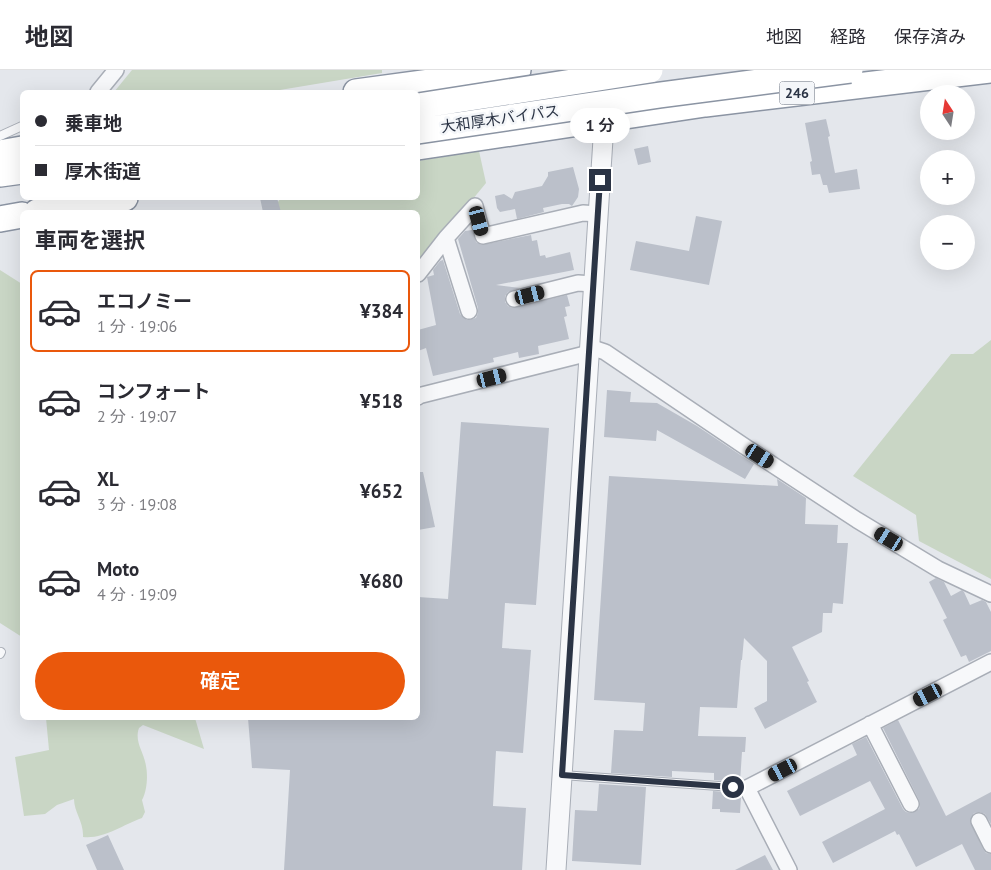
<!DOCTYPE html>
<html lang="ja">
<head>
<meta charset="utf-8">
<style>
  body { margin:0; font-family:"PT Sans","Noto Sans JP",sans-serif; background:#f2f2f3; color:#2b2b33; height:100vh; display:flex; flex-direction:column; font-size:19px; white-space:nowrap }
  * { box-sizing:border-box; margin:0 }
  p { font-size:16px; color:#7c7c81 }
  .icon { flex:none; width:28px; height:28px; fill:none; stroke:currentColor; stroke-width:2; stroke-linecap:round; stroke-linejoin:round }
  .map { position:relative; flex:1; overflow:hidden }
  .side { position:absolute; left:20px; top:140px; width:400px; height:510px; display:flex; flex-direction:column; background:#fff; border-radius:8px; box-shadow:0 5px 20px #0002 }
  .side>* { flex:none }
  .hud { position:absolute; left:20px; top:20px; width:400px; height:110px; border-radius:8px; box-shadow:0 5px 20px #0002; display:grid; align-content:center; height:110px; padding:0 15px; background:#fff }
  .needle { width:32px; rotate:348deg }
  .tools { position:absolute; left:920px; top:15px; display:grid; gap:10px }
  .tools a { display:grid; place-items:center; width:55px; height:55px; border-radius:50%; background:#fff; box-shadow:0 5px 20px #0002; font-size:25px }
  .end { position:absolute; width:22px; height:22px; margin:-11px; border:6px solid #2b3445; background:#fff; box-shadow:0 0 0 2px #fff }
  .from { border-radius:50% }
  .bubble { position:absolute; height:35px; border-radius:18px; background:#fff; box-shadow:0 5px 20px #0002; font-size:16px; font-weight:600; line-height:35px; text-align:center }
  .car { position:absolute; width:15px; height:30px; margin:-15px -8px; border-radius:6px; box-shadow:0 0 4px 1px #0007; background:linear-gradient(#222 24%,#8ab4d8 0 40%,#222 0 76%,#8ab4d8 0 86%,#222 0) }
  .hud b { display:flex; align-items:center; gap:18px; height:48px; font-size:19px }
  .hud b+b { border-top:1px solid #e1e1e2 }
  .hud i { width:12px; height:12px; background:#2b2b33 }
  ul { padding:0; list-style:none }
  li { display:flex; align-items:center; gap:15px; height:82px; margin:0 10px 8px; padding:0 5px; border:2px solid transparent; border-radius:8px }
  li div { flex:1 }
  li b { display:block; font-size:19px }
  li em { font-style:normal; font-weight:600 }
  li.selected { border-color:#ea580c }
  li>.icon { width:45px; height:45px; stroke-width:1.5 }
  h2 { padding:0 15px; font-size:22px; line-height:60px }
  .primary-button { display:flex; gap:10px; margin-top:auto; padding:10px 15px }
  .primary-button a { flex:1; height:58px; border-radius:30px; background:#ea580c; color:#fff; font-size:20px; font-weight:600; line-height:58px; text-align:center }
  header { display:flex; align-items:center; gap:30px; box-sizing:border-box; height:70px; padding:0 25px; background:#fff; border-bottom:1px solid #e1e1e2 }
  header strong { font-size:24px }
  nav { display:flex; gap:28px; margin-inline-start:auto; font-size:18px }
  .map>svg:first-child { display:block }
</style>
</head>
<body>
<header>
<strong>地図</strong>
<nav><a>地図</a><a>経路</a><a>保存済み</a></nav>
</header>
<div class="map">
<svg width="991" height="800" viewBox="0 0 991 800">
  <rect width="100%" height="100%" fill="#e4e7ec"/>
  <path fill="#c9d6c5" d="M132,0H382V3L268,22H114Z
    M479,81L486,113L418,196V142H270L281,128H418V91Z
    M0,200L22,214V567L0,553Z
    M991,270V509L919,471L916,445L853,406L951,284H973Z
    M46,648H195L204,679L143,655L139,658C134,672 144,682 146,696C148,706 147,721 142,730L145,742L142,748C122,755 105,769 83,767C84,752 74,742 74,729L57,735L45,744L24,746L15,687L49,680Z"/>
  <path fill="#bbc0ca" d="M826,49L830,66L828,67L835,103L857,99L860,119L829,123L827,115H823L820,104L812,105L810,92L812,91L805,53Z
    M648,76L651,92L638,95L634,79Z
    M573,97L579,119L578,127L572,136L569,134H562L543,138L544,142L517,149L515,139L500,142L497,138L495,126L504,124L512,129L515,122L542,116L548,106V102Z
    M260,128H277L281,142H263Z
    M696,146L722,151L709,215L630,200L636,171L689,181Z
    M472,160L476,172L481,175L531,165L532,171L537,170L540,186L545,185L546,188L570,182L574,200L496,215L520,218L508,222L505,226V232L508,236L512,238L567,225L570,236L565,237L567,246L564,247L569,269L538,276L539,284L519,288L518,282L493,288L494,292L433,306L426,278L418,281V260L436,255L427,207L434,205L433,200L440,191L443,190L460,244L467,250L476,248L478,243V238L458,169L465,161Z
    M607,320L631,322L630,332L657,333L697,356L754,394L745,409L657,360L656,371L604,367Z
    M461,352L549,358L536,535L505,533L502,578L531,580L523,683L496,681L493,736L526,738L522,800H284L290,700L252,698L248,648H418V527L448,529Z
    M418,402H423L435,457L418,460Z
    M609,406L778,416L777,409L806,428L805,454L838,455L837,473H848L843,534L833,533L832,543H823L822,562L792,577L809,611L807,612L817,632L765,659L754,638L767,631V591L744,568L742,590H741L737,638L700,637L698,666L746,667L745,682H742L740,712L714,710V703L672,701V707L611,703L614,660L643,661L645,633L594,630Z
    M936,508L944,512L951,526L962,520L964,522L970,535L982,530L986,532L991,542V581L969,592L966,585L961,587L943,550L947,548L929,512Z
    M898,650L946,746L991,722V754L985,744L980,742L974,743L970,751L983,779L986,783L991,784V800H975L962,774L916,797L899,764L897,765L895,761L833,793L822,772L885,739L870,711L800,746L787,721L857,685L852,674L866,667L903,739L906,742L911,743L919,739L920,735L919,730L883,658Z
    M599,714L646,717L641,795L572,791L575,740L597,741Z
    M713,721L739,723L741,727L740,743L720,742V739H712Z
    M108,765L124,800H97L86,775Z
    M765,785L773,800H735Z"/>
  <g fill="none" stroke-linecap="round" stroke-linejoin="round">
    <g stroke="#a9aeb7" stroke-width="10">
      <path id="service" d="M0,66L22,56
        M0,584L1,582
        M562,705L747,718"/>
    </g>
    <g stroke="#a9aeb7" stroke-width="18">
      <path id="minor" d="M98,22L116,0
        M446,168L469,241
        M418,204L446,168L475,136L483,166L583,143L598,144
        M514,229L578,213L593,214
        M590,277L605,282L744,376L857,450L938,499L991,524
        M418,327V326L589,283
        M870,654L911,734
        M979,751L991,775
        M789,800L747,718L991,592"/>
    </g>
    <g stroke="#a9aeb7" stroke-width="21">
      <path id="tertiary" d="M556,800L605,38"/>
    </g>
    <g stroke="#8b94a3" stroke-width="28">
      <path id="trunk" d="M356,22L518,0
        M418,77L705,34L991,0
        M0,83L22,79
        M0,104L22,101
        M37,142L125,128
        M0,149L22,145"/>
    </g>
    <use href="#service" stroke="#f7f8fa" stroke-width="8"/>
    <use href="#minor" stroke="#f7f8fa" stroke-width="15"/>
    <use href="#tertiary" stroke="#f7f8fa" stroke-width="19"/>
    <use href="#trunk" stroke="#fff" stroke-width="25"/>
    <g stroke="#8b94a3" stroke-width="28" stroke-linecap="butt">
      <path id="trunk-bridge" d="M418,36L650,0
        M418,61L660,25L850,0"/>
    </g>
    <use href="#trunk-bridge" stroke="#fff" stroke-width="25"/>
  </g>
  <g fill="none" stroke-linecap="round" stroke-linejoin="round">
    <path stroke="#2b3445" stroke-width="6" d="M600,110L562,705L733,717"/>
  </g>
  <g text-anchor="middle" stroke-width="5" stroke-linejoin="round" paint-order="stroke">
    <rect fill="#f4f6f9" stroke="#676e7b" stroke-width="1" x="779.5" y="11.5" width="35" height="23" rx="4"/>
    <g font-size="14" font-weight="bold" fill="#2b3445">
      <text x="797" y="28">246</text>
    </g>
    <g font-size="15" fill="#2b3445" stroke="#f4f6f9">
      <text transform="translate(500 49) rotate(-8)" y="5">大和厚木バイパス</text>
    </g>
  </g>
</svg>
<div class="tools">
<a><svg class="needle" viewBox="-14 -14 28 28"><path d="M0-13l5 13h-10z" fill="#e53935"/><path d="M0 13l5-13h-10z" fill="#7c7c81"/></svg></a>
<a>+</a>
<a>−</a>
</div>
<i class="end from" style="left:733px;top:717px"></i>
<i class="end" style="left:600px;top:110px"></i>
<div class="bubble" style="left:570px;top:38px;width:60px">1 分</div>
<i class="car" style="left:479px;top:151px;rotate:165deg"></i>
<i class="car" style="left:530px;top:225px;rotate:76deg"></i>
<i class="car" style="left:492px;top:308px;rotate:76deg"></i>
<i class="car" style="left:760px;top:386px;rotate:123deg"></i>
<i class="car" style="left:889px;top:469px;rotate:301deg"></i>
<i class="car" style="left:928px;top:625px;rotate:243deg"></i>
<i class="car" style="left:783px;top:700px;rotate:243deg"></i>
<div class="hud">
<b><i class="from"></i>乗車地</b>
<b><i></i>厚木街道</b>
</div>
<section class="side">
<h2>車両を選択</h2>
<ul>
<li class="selected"><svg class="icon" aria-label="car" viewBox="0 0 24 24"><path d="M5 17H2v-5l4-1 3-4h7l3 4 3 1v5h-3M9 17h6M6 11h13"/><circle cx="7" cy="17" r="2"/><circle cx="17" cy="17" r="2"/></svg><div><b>エコノミー</b><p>1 分 · 19:06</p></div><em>¥384</em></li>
<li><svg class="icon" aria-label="car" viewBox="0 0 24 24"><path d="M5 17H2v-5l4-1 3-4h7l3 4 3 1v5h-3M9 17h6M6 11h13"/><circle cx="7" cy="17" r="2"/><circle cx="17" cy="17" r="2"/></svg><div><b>コンフォート</b><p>2 分 · 19:07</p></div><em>¥518</em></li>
<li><svg class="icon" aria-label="car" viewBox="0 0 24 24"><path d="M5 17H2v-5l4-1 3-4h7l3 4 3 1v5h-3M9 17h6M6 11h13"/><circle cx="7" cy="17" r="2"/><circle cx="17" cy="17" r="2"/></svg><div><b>XL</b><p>3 分 · 19:08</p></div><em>¥652</em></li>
<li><svg class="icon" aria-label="car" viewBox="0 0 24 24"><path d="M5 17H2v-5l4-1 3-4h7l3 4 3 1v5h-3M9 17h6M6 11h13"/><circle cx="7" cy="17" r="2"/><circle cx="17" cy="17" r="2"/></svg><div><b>Moto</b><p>4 分 · 19:09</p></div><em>¥680</em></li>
</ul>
<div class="primary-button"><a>確定</a></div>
</section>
</div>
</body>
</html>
